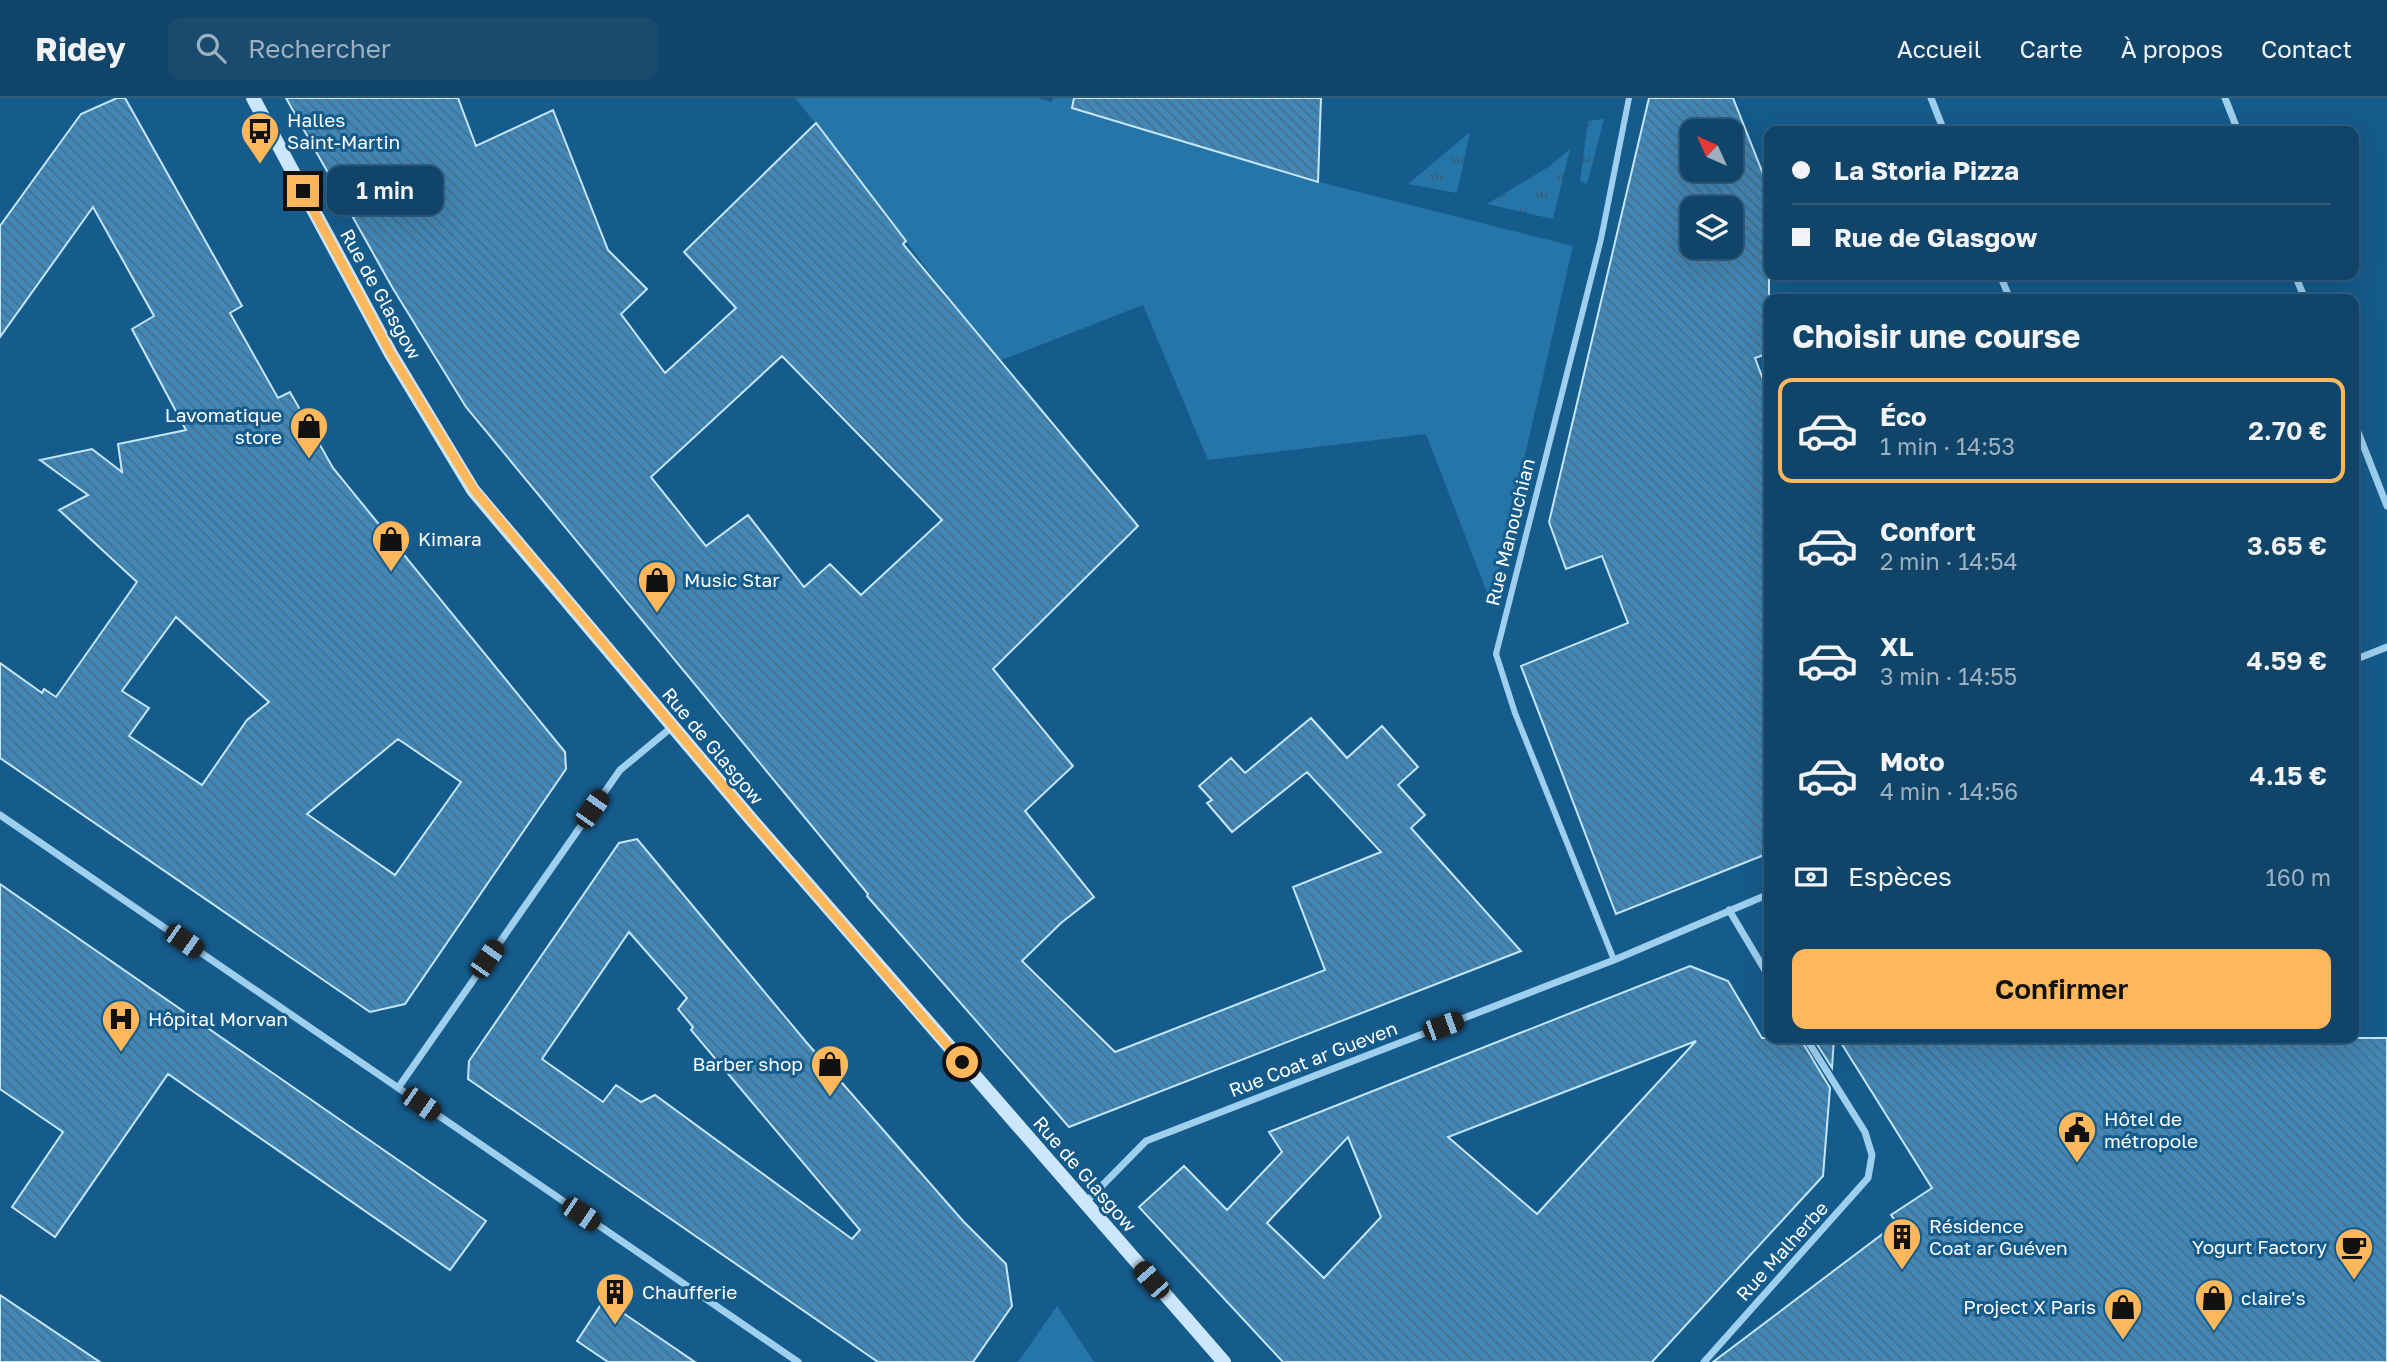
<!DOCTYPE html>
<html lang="fr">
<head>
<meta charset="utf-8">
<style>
  body { margin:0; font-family:"Golos Text",sans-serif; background:#194b6e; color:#f1f3f6; height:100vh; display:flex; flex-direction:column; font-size:26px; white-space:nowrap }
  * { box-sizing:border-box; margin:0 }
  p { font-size:23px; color:#9cb0c0 }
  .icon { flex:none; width:38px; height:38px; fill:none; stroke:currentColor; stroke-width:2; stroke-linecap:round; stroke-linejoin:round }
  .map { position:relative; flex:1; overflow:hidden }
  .drawer { position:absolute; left:1764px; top:196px; width:595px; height:749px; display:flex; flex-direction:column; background:#104468; border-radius:14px; box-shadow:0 7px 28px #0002,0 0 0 2px #305c7c }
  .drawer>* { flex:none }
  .guide { position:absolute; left:1764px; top:28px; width:595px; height:154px; border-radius:14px; box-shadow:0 7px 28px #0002,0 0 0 2px #305c7c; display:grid; align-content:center; height:154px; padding:0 28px; background:#104468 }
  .needle { width:46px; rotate:315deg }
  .buttons { position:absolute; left:1680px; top:21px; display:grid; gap:14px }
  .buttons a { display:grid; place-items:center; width:63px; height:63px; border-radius:14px; background:#104468; box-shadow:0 7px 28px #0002,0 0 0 2px #305c7c; font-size:35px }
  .end { position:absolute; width:32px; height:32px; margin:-16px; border:9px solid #ffb75c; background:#111; box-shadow:0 0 0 4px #111 }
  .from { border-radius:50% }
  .bubble { position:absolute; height:49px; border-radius:14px; background:#104468; box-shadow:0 7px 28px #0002,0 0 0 2px #305c7c; font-size:23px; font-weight:600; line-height:49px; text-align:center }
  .car { position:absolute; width:21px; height:42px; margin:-21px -10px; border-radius:9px; box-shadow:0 0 5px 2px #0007; background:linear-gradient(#222 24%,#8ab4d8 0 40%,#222 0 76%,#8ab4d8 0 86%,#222 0) }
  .guide b { display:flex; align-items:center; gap:24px; height:66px; font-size:26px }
  .guide b+b { border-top:2px solid #305c7c }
  .guide i { width:18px; height:18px; background:#f1f3f6 }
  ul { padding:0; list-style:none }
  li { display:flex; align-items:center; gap:21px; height:105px; margin:0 14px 10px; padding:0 14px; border:4px solid transparent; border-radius:14px }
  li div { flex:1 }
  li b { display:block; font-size:26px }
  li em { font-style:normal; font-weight:600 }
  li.selected { border-color:#ffb75c }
  li>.icon { width:63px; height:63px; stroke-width:1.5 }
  h2 { padding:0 28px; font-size:32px; line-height:84px }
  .pay { display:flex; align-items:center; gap:18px; height:77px; padding:0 28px; font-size:26px }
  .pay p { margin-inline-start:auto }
  .cta { display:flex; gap:14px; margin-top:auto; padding:14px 28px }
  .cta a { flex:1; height:80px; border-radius:14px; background:#ffb75c; color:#111; font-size:28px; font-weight:600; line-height:80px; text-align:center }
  header { display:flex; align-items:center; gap:42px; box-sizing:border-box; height:98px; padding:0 35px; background:#104468; border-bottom:2px solid #305c7c }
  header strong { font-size:33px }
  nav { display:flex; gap:38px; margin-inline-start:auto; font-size:24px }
  .search { width:490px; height:63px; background:#194b6e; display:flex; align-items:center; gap:18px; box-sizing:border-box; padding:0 24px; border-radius:14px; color:#9cb0c0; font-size:26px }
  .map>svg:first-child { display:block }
</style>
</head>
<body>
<header>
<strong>Ridey</strong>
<div class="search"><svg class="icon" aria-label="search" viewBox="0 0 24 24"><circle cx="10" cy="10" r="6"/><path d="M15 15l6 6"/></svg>Rechercher</div>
<nav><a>Accueil</a><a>Carte</a><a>À propos</a><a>Contact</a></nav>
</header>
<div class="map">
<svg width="2387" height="1264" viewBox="0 0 2387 1264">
  <defs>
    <pattern id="grass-tufts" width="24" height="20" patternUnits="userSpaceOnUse" patternTransform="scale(1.75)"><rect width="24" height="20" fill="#2575a8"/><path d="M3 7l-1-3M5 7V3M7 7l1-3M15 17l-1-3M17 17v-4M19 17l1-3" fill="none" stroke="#3a5e75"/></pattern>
    <pattern id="building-back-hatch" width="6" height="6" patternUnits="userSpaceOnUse" patternTransform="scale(1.75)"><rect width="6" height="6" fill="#4287b6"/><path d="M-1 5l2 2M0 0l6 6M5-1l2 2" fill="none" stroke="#466f8c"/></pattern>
  </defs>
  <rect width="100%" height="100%" fill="#155b8b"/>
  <path fill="url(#grass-tufts)" d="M1604,21L1587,86L1580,83L1588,23Z
    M1470,34L1457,95L1408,86Z
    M1570,51L1553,121L1487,106L1550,68Z"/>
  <path fill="#2575a8" d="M795,0H1038L1052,4L1053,0H1321L1319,84L1573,148L1491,505L1426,336L1208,362L1143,207L999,263C928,177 866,86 795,0Z
    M1057,1208L1094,1264H1018Z"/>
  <path fill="url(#building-back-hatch)" stroke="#c4e6fb" stroke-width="2" fill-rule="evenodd" d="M117,0H125L242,208L230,215L278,300L290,294L333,370L565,654L566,671L405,906L370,914L0,660V565L42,595L44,591L56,599L137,484L59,412L88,397L40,362L92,351L122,374L118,346L186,332L132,231L154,218L93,109L0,239V128L81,16ZM176,519L269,604L247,622L202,687L129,638L149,610L122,593ZM398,641L461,684L395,777L307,716Z
    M286,0H458L476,48L553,12L608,152L647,191L621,216L665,275L736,210L684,154L816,25L906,143L903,146L1138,428L993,571L1073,668L1025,713L1094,799L1061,825L1022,863L1115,954L1325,872L1293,789L1381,754L1307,674L1232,734L1207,705L1212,702L1199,688L1231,660L1245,675L1311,620L1347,660L1382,628L1418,669L1398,687L1425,717L1411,730L1521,853L1069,1029L867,798L868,796L466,309L392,189ZM782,258L942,422L861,497L830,466L804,489L748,417L706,448L651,379Z
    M1074,0H1321L1318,84L1072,10Z
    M1649,0H1733L1769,91V255L1755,260L1769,297V755L1616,816L1521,568L1628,525L1602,458L1566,471L1549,424ZM1692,33H1731V72H1692ZM1692,110H1731V149H1692Z
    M637,741L807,945L963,1123L1006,1166L1012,1208L973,1264H878L468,981L469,963L619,745ZM629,834L687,900L678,911L693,929L691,932L860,1132L852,1141L655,997L641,1004L616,987L603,1004L542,961Z
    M0,786L486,1123L450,1172L168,976L55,1139L12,1109L63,1034L0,991Z
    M1690,868L1728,883L1762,940H1800L1830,990L1823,1078L1652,1264H1283L1139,1109L1184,1068L1227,1112L1282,1054L1269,1034ZM1696,943L1537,1116L1448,1039ZM1348,1039L1381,1119L1324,1180L1267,1125Z
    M1813,940H1834L1832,970Z
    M1838,940H2387V1264H1713L1897,1125L1891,1117L1932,1090Z
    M0,1197L100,1264H0Z
    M604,1202L695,1264H608L577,1243Z"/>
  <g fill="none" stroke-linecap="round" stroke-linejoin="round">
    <path stroke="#9ecfef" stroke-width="6" d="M1614,862L1515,615L1496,556L1601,141L1629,0"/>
    <path stroke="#9ecfef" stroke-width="7" d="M1931,0L1944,33
      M2225,0L2238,33
      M2000,177L2010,201
      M2295,177L2305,201
      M2354,324L2387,408
      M2354,562L2387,549
      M0,717L798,1264
      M1729,812L1769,879
      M398,990L620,672L672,629
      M1085,1105L1146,1043L1614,862L1769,796
      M1704,1264L1868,1080L1872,1057L1865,1034L1806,940"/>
    <path stroke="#cce7fb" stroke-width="14" d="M253,0L391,256L473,392L751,721L1224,1264"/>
  </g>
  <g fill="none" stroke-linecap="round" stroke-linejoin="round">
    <path stroke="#ffb75c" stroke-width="9" d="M303,93L391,256L474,392L751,721L962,964"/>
  </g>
  <defs>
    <g id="bus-pin" transform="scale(2.0125)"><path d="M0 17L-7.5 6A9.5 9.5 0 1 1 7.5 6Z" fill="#ffb75c" stroke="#155b8b"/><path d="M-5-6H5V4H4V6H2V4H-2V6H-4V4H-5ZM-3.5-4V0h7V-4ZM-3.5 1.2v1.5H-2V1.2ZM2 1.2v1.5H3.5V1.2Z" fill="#111"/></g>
    <g id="shop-pin" transform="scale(2.0125)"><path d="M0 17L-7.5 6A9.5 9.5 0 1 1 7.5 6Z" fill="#ffb75c" stroke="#155b8b"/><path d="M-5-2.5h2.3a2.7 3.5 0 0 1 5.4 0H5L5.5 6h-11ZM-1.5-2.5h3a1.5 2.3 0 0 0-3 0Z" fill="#111"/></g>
    <g id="hospital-pin" transform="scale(2.0125)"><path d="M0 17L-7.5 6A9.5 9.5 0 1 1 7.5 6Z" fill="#ffb75c" stroke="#155b8b"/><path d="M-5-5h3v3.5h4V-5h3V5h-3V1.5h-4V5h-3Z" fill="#111"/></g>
    <g id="civic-pin" transform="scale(2.0125)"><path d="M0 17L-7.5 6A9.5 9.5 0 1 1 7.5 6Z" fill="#ffb75c" stroke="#155b8b"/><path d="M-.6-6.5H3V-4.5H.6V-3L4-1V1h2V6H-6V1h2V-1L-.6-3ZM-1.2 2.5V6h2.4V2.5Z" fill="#111"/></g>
    <g id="building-pin" transform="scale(2.0125)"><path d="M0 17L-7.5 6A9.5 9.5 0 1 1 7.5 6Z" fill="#ffb75c" stroke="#155b8b"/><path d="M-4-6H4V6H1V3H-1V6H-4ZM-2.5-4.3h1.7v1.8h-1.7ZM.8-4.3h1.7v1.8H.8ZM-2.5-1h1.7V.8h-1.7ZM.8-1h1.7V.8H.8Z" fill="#111"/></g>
    <g id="cafe-pin" transform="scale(2.0125)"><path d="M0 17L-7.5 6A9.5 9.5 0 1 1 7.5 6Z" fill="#ffb75c" stroke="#155b8b"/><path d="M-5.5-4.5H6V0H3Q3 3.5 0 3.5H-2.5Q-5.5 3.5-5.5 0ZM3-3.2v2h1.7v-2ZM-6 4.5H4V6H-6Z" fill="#111"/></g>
  </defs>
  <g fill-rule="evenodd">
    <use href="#bus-pin" x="260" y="33"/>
    <use href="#shop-pin" x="309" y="328"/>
    <use href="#shop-pin" x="391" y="441"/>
    <use href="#shop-pin" x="657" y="482"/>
    <use href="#hospital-pin" x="121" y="921"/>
    <use href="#shop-pin" x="830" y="966"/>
    <use href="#civic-pin" x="2077" y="1032"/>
    <use href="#building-pin" x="1902" y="1139"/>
    <use href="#cafe-pin" x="2354" y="1149"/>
    <use href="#building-pin" x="615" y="1194"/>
    <use href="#shop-pin" x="2214" y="1200"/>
    <use href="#shop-pin" x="2123" y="1209"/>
  </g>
  <g text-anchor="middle" stroke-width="6" stroke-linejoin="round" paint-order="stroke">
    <g font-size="19" fill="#fff" stroke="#155b8b" text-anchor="start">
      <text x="287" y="29">Halles<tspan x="287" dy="22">Saint-Martin</tspan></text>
      <text x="282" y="324" text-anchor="end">Lavomatique<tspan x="282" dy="22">store</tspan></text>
      <text x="418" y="448">Kimara</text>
      <text x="684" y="489">Music Star</text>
      <text x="148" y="928">Hôpital Morvan</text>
      <text x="803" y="973" text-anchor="end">Barber shop</text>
      <text x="2104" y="1028">Hôtel de<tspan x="2104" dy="22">métropole</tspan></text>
      <text x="1929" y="1135">Résidence<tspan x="1929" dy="22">Coat ar Guéven</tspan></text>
      <text x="2327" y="1156" text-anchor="end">Yogurt Factory</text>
      <text x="642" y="1201">Chaufferie</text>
      <text x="2241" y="1207">claire's</text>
      <text x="2096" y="1216" text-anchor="end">Project X Paris</text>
    </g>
    <g font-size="19" fill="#fff" stroke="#155b8b">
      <text transform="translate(381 196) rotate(61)" y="7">Rue de Glasgow</text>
      <text transform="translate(1510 434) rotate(-76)" y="7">Rue Manouchian</text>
      <text transform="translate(713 648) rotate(50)" y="7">Rue de Glasgow</text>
      <text transform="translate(1313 961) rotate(-21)" y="7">Rue Coat ar Gueven</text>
      <text transform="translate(1085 1076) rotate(49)" y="7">Rue de Glasgow</text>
      <text transform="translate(1782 1153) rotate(-48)" y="7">Rue Malherbe</text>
    </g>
  </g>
</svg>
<div class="buttons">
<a><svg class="needle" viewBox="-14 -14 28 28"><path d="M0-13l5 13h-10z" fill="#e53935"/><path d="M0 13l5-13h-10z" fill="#9cb0c0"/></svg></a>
<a><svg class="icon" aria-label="layers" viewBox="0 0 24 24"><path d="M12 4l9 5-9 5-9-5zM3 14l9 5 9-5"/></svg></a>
</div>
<i class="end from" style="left:962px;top:964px"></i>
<i class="end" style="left:303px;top:93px"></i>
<div class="bubble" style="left:327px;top:68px;width:116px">1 min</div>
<i class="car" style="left:592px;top:711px;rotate:35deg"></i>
<i class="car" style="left:184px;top:843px;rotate:125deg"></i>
<i class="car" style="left:487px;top:861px;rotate:35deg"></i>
<i class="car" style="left:1443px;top:928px;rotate:70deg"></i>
<i class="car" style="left:421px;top:1006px;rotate:125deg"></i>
<i class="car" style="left:581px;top:1116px;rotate:124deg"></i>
<i class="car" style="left:1151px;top:1182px;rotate:319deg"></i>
<div class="guide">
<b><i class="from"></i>La Storia Pizza</b>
<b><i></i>Rue de Glasgow</b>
</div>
<section class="drawer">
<h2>Choisir une course</h2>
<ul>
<li class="selected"><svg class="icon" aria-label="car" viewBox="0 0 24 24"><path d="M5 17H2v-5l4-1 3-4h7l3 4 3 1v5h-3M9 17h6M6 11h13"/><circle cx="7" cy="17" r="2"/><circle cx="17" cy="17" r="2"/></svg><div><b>Éco</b><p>1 min · 14:53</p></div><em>2.70 €</em></li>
<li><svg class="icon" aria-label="car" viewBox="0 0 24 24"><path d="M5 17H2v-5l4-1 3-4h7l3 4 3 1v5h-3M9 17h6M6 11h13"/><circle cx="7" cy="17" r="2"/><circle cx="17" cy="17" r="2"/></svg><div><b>Confort</b><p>2 min · 14:54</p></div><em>3.65 €</em></li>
<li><svg class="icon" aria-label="car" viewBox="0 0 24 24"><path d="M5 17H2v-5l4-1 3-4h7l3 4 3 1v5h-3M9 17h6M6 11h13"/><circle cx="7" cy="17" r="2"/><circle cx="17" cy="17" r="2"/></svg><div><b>XL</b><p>3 min · 14:55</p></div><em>4.59 €</em></li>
<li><svg class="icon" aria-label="car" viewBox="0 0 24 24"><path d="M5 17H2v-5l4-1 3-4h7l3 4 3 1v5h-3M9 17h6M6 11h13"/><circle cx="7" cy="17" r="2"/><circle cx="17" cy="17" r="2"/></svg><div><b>Moto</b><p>4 min · 14:56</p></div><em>4.15 €</em></li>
</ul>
<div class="pay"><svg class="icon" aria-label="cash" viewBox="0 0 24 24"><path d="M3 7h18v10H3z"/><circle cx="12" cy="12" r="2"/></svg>Espèces<p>160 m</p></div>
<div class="cta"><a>Confirmer</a></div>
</section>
</div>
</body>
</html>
